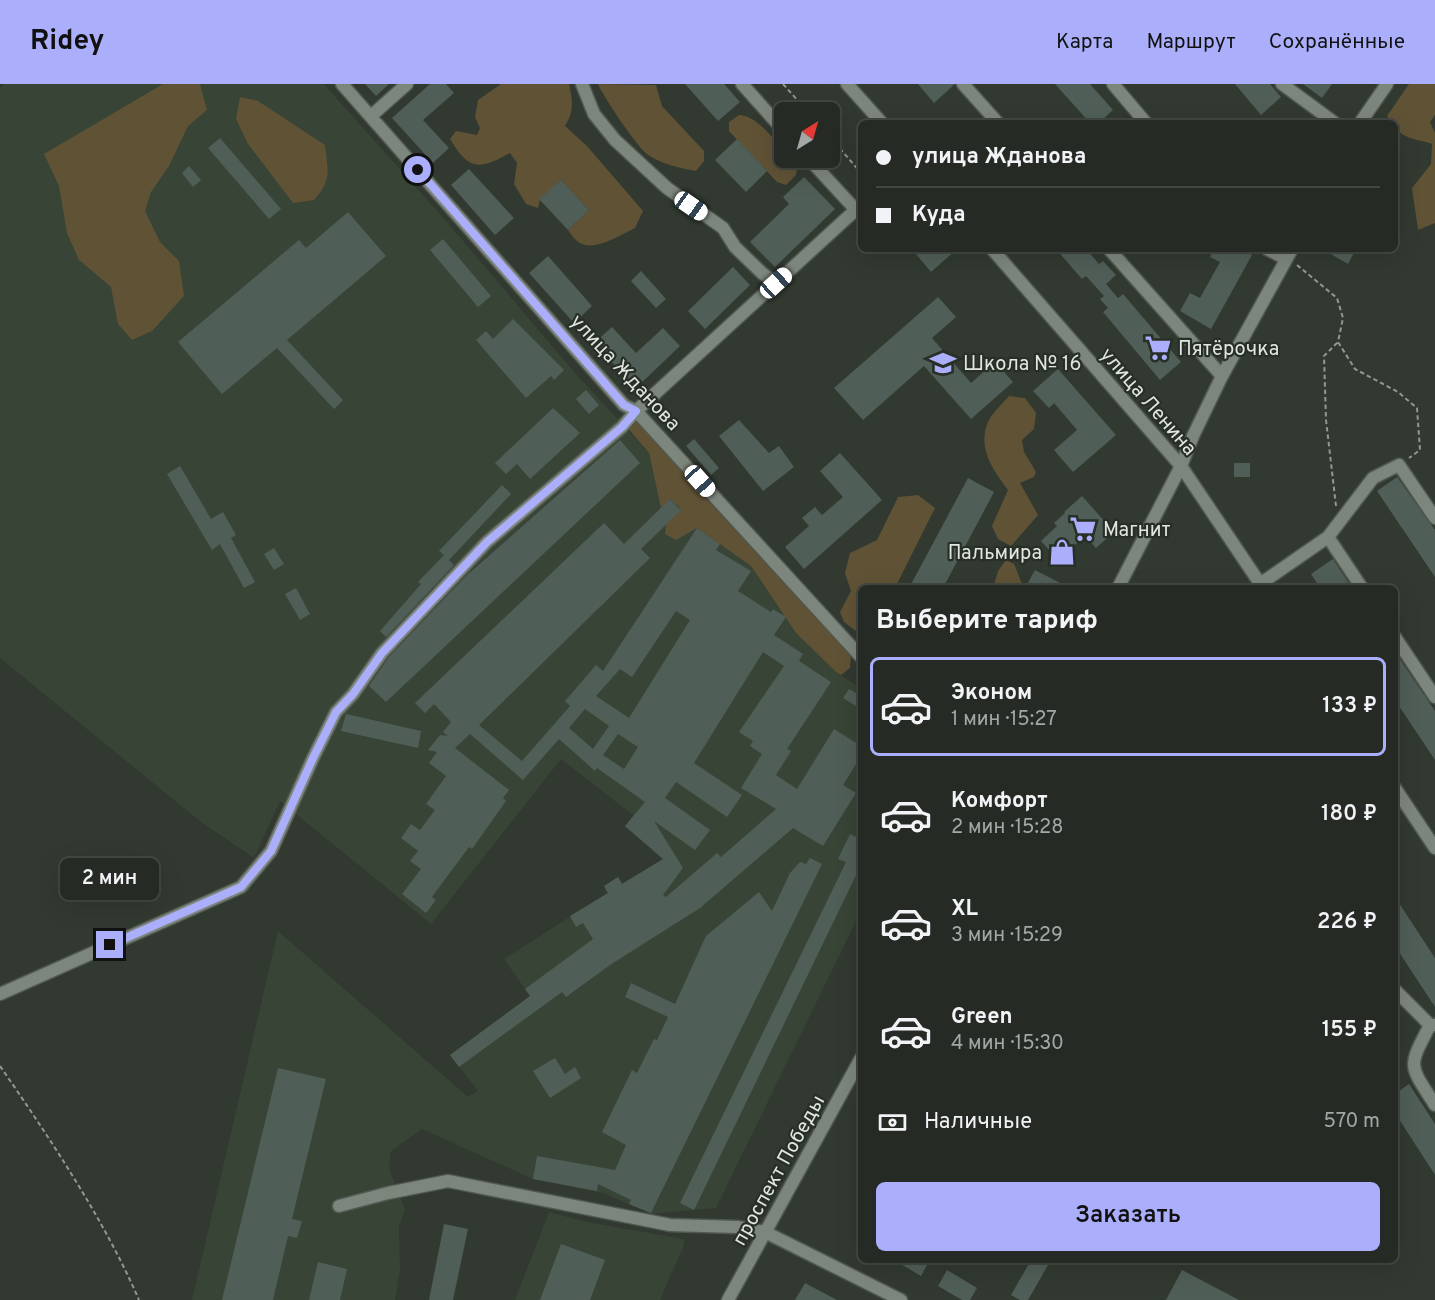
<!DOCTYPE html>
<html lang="ru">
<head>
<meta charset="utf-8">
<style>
  body { margin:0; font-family:Overpass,sans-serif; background:#313731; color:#f1f3f6; height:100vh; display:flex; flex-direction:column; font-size:22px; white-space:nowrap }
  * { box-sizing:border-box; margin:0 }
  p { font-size:20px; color:#a3a7a6 }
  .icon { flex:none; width:33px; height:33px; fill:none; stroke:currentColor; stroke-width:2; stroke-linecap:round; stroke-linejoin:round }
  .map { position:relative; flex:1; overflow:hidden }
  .sheet { position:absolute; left:858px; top:501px; width:540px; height:678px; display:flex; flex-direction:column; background:#252b24; border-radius:9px; box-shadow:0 6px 24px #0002,0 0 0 2px #424741 }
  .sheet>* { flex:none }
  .top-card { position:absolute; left:858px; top:36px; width:540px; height:132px; border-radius:9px; box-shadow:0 6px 24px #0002,0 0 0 2px #424741; display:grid; align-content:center; height:132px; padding:0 18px; background:#252b24 }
  .needle { width:39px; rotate:37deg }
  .fabs { position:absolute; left:774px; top:18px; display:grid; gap:12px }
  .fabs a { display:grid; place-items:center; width:66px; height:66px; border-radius:9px; background:#252b24; box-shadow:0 6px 24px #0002,0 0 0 2px #424741; font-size:30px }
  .end { position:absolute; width:27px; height:27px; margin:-14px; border:8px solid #abaffb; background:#111; box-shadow:0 0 0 3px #111 }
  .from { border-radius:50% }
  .bubble { position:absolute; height:42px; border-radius:9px; background:#252b24; box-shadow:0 6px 24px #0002,0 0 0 2px #424741; font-size:20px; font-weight:600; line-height:42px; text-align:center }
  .car { position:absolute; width:18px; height:36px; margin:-18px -9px; border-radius:8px; box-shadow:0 0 4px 2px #0007; background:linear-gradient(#fff 24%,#345 0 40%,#fff 0 76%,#345 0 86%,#fff 0) }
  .top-card b { display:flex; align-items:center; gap:21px; height:57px; font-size:22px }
  .top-card b+b { border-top:2px solid #424741 }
  .top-card i { width:15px; height:15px; background:#f1f3f6 }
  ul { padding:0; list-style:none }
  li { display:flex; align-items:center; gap:18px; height:99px; margin:0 12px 9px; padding:0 6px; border:3px solid transparent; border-radius:9px }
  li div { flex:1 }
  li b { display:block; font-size:22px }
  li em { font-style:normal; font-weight:600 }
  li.selected { border-color:#abaffb }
  li>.icon { width:54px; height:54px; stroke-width:1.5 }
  h2 { padding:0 18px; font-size:27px; line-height:72px }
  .pay { display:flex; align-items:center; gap:15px; height:66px; padding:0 18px; font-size:22px }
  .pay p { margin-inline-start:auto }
  .cta { display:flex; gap:12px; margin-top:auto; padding:12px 18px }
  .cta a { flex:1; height:69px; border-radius:9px; background:#abaffb; color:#111; font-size:24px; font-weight:600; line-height:69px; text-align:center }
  header { display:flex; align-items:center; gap:36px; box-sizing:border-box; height:84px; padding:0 30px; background:#abaffb; color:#111 }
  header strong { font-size:28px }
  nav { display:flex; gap:33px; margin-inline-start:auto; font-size:21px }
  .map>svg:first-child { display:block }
</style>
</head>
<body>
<header>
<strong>Ridey</strong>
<nav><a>Карта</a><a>Маршрут</a><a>Сохранённые</a></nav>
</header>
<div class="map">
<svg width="1435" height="1216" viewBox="0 0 1435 1216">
  <rect width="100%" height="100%" fill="#313930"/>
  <path fill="#384436" d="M4,0H324L447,138L576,290L649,369L661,423L670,415L681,426L676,455L697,444L751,482L796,549L836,588L861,605V827L716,1124L651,1130L603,1109L533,1095L422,1045L391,1067L389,1084L405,1126L399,1142L400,1187L395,1216H192L278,847L468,1013L478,1007L450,971L530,912L504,875L607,809L604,802L618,793L623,799L663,775L625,743L633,731L561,675L431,840L280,717L254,774L201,738L0,574V4Z
    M549,1128L587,1138L684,1155V1161L660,1216H515Z"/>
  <path fill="#605235" d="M163,0H200L207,26L188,42L169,82L151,108L145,127L160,158L179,177L184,212L152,247L132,256L118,240L111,203L79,176L67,149L59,102L44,70Z
    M501,0H569C573,17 574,27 565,42L587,62L643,127L635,144C620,151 592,170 577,157C573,154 570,149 568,146L589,126L561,96L540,115L538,124L526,120L514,100L517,79L510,69C479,86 469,87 450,55L456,47L477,51L480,44L475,33L478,16Z
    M598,0L656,1L662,22L704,67V77L696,87C679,84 661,80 647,70C637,63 603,12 598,0Z
    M1409,0H1435V31L1430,38L1435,49V139L1418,146L1412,104L1431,80L1432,60C1419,55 1397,55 1395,39H1392L1387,32Z
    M240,13L258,17L325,61C328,87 332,96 314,116L293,119L248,60L236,35Z
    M739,31C758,32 773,55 784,68V74H789L797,82L796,91L786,101L777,98L729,47V38Z
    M1009,312L1025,314L1036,329L1034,345L1022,356L1024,368L1036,388L1034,393L1020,399L1038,431L1011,462L998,455L992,442L1008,406C993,386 977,364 988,338C992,329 1002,320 1009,312Z
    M631,338H639L657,353L660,363L683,383L693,400L710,419L851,572L850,584L841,591L836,588L796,549L751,482L697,444L676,456L665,450L666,440L681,425L670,415L661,424L649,369L630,347L629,343Z
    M918,411L935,424L895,504H861L860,550L844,538L840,528L851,507L845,489L850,469L877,456L898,413Z
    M1006,476L1014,480L1023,502L1022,504H993L998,487Z"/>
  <path fill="#505e58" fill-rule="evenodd" d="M365,0H389L376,12Z
    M430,0H446L454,9L423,36L449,64L433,79L392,34Z
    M685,0H724L740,18L718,37Z
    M918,0H955L934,19Z
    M1055,0H1090L1113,26L1099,39H1090Z
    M1235,0H1270L1281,13L1261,31Z
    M1303,0H1332L1322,14Z
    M220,54L281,125L269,135L208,64Z
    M737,55L767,87L746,108L715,76Z
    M189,82L201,96L193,103L182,89Z
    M469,85L514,134L495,151L451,101Z
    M804,93L835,125L775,183L750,158L789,120L783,113Z
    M561,96L589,126L568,146L539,115Z
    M348,128L386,172L287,256L343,316L334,325L277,264L222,310L178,258L299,156L306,164Z
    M443,155L491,212L478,223L430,166Z
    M922,165H957L931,188L916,170Z
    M1056,165H1086L1099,180L1103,177L1116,191L1106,200L1118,214L1123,210L1181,278L1160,296L1103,228L1108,224L1100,215L1104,212L1086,192L1082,195Z
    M1214,165H1241L1252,171L1211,245L1180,227L1190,209L1200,214L1220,178L1210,173Z
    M1322,165H1356L1348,180Z
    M548,172L592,222L574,239L529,189Z
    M733,183L750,201L705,245L688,227Z
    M641,187L666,215L656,224L631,197Z
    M938,213L956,233L932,254L971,299L995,278L1013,298L971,335L924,282L863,336L834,304Z
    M513,235L564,286L554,296L551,292L526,314L476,256L486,247L493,255Z
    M612,243L636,269L663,244L680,262L636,304L594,259Z
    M1058,285L1116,351L1073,388L1054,366L1077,346L1054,319L1049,324L1033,307Z
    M586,306L599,321L589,330L576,315Z
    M553,324L580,349L530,395L517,380L506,390L495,379Z
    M739,336L769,369L779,362L794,383L763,407L719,352Z
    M694,355L719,384L711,391L686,362Z
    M620,356L640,379L386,618L369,602L388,574L466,492Z
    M840,369L882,416L804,485L785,463L809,442L802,434L815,423L822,431L843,413L820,387Z
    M1234,379H1250V393H1234Z
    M180,382L211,435L223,428L236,451L231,454L255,498L244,504L220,460L212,466L167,390Z
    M1397,393L1435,446V493L1377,407Z
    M968,394L994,408L943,504H909Z
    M502,401L511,410L449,476L454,481L386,553L380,547L421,500L418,498L444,471L439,467Z
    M1082,412L1114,448L1096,464L1085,452L1058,476L1041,457L1057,442L1054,439L1065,429L1064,428Z
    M670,415L681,426L641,465L650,474L479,641L522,677L570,622L565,617L596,581L603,587L697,444L720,460L716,466L751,487L738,507L771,528L773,525L786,533L774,551L803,570L799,577L831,598L787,665L791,667L776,691L797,705L834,645L861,662V672L843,701L856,709L823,762L793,744L700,824L610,881L566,913L562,908L459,983L450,971L530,912L525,905L593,855L583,839L576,843L570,832L608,809L604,802L618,793L622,800L663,775L625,742L645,718L597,684L595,687L559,655L523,696L470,650L455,664L509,706L503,714L506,717L472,765L469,763L432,813L436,816L426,829L402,810L421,785L410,777L418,767L401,754L411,740L420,746L435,726L426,720L446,692L429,679L437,668L428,666L440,651L448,652L443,648L451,638L434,620L425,629L415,619L604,439L624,460ZM676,527L690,536L629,634L596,612L620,585L632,593ZM763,568L784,582L739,648L753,657L750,662L762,670L741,704L776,725L721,773L717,769L666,813L663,811L683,784L654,737L695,766L710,746L665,714L676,698L727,733L742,711L694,679ZM585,625L609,642L593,665L569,644ZM618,650L638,663L624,685L603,671Z
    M274,464L284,480L274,486L264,470Z
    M1333,475L1352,504H1320L1311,490Z
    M1035,486L1070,504H1025Z
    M296,504L310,530L300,536L285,510Z
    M1395,568L1435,627V676L1395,616Z
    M849,605L861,612V625L843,614Z
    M346,630L421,647L418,664L341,647Z
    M850,750L861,755V781L694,1126L680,1119L846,778L838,775Z
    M810,774L822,780L651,1129L629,1120L631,1116L598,1100L597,1107L533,1095L537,1072L615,1086L626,1061L602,1048L632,986L637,989L654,955L657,956L668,933L625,913L631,899L675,920L706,852L759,808L772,827L790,789L800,778L806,780Z
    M1395,813L1435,874V923L1395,862Z
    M555,974L565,990L575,983L581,994L550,1014L533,987Z
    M278,984L326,995L292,1135L302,1137L297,1154L288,1152L273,1216H222Z
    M1409,1000L1435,1040V1091L1395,1029V1010Z
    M444,1140L468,1145L453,1216H429Z
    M561,1160L605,1176L590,1216H540Z
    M894,1176H919L927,1181L921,1192Z
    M1031,1176H1051L1028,1216H1020L1011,1211Z
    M318,1178L347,1185L340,1216H309Z
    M947,1186L977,1204L970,1216H962L938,1202Z
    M1182,1186L1239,1216H1166Z
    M805,1199L837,1216H795Z"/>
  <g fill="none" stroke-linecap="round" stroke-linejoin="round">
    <g stroke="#515850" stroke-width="15">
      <path id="minor" d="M342,0L624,321L636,327L861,573
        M582,0L594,30L615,56L667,104L723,144L735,163L763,190L776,199
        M742,0L784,47
        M847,0L882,39
        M963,0L998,39
        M1113,0L1146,39
        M1282,0L1335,39
        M371,32L407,0
        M1360,39L1387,0
        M808,74L856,126
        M992,165L1181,382L1263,504
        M1109,165L1222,292
        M1267,165L1286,175
        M1328,453L1373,394L1399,381L1435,434
        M1260,500L1328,453L1362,504
        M1118,504L1181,382L1193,352L1222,292L1292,165
        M1395,553L1435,613
        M1395,704L1435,764
        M1395,906L1430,941H1435
        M0,910L241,803L271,767L313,674L336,628L353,610L382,569L487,458L622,343L636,327L861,121
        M1430,941C1407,985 1409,980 1435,1021
        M339,1122L388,1109L448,1097L670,1141L737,1143L765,1148L901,1216
        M728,1216L861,974"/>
    </g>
    <path stroke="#929891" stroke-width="2" stroke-dasharray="4.5 3" stroke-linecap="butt" d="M783,0L808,28
      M830,53L861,89
      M1297,181L1337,214L1343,234L1338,258L1355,285L1398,308L1417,324L1420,366L1409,374
      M1336,422L1326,336L1324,272L1338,258
      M0,982C49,1053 105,1137 139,1216"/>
    <use href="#minor" stroke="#7d867c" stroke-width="12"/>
  </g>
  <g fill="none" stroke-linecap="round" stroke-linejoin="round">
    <path stroke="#abaffb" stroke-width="8" d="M110,861L241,803L271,767L313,674L336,628L353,610L382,569L487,458L622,343L636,327L624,321L418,86"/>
  </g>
  <defs>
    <g id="supermarket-bare" transform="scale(2.07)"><path d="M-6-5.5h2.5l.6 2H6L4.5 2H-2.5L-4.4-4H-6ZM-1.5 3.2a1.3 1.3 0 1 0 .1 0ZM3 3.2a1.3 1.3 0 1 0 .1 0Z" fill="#abaffb" stroke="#272f26" stroke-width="2.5" paint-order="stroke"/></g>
    <g id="school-bare" transform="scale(2.07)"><path d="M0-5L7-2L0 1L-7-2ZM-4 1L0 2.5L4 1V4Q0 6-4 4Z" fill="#abaffb" stroke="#272f26" stroke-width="2.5" paint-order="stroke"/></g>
    <g id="shop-bare" transform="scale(2.07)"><path d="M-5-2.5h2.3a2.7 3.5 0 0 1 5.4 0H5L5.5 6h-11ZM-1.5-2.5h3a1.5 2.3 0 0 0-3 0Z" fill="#abaffb" stroke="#272f26" stroke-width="2.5" paint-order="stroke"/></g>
  </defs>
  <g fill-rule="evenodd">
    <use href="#supermarket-bare" x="1158" y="264"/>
    <use href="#school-bare" x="943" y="279"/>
    <use href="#supermarket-bare" x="1083" y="445"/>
    <use href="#shop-bare" x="1062" y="468"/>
  </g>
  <g text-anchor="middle" stroke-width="4.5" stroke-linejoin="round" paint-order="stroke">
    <g font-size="20" fill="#e1e6e0" stroke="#272f26" text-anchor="start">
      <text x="1178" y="271">Пятёрочка</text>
      <text x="963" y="286">Школа № 16</text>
      <text x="1103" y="452">Магнит</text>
      <text x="1042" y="475" text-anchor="end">Пальмира</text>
    </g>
    <g font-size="20" fill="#e1e6e0" stroke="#272f26">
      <text transform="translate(626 288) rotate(47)" y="7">улица Жданова</text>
      <text transform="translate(1149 317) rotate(49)" y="7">улица Ленина</text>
      <text transform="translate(778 1086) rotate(-61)" y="7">проспект Победы</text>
    </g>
  </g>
</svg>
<div class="fabs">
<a><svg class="needle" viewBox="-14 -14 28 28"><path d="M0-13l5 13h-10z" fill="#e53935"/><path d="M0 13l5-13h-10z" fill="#a3a7a6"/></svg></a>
</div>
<i class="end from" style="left:418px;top:86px"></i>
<i class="end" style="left:110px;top:861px"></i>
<div class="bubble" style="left:60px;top:774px;width:99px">2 мин</div>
<i class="car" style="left:691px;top:122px;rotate:125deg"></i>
<i class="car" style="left:776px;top:199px;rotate:48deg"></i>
<i class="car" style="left:700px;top:397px;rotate:138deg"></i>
<div class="top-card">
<b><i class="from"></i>улица Жданова</b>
<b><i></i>Куда</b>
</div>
<section class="sheet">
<h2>Выберите тариф</h2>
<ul>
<li class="selected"><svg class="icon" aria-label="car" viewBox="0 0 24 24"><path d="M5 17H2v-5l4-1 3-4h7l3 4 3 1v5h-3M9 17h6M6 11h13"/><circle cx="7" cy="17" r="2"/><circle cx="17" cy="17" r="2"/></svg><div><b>Эконом</b><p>1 мин · 15:27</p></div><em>133 ₽</em></li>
<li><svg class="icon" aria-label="car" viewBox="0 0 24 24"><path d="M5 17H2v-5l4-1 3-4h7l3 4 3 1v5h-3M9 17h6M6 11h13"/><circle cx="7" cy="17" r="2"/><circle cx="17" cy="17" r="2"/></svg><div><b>Комфорт</b><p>2 мин · 15:28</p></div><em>180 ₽</em></li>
<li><svg class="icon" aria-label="car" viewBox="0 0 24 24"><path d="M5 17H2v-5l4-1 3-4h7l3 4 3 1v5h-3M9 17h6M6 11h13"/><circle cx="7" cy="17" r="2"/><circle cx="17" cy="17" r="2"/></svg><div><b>XL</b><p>3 мин · 15:29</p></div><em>226 ₽</em></li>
<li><svg class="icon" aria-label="car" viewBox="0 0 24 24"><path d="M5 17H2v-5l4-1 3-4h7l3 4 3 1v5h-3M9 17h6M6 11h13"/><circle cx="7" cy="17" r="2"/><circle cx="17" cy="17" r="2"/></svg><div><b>Green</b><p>4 мин · 15:30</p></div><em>155 ₽</em></li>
</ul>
<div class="pay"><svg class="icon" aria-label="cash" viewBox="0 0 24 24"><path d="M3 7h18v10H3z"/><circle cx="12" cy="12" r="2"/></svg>Наличные<p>570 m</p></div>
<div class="cta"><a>Заказать</a></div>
</section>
</div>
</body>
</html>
